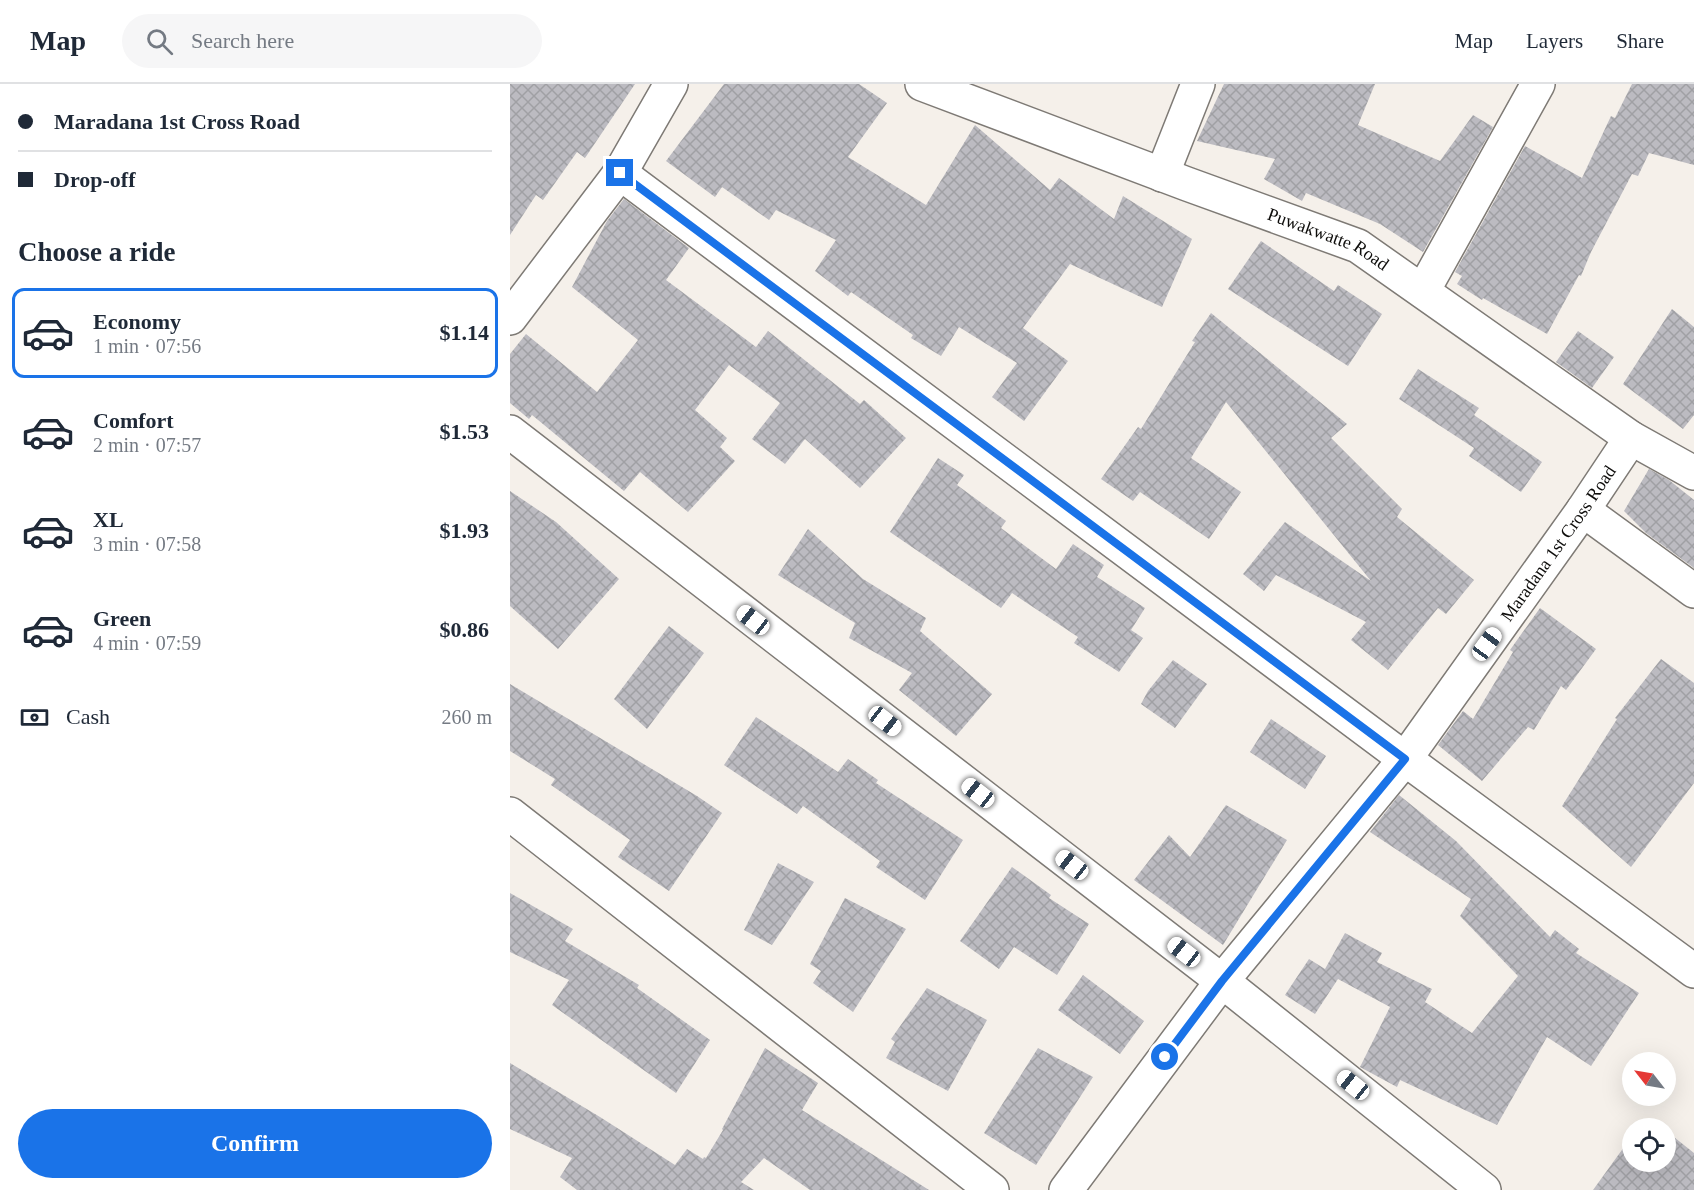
<!DOCTYPE html>
<html lang="en">
<head>
<meta charset="utf-8">
<style>
  body { margin:0; font-family:Georgia,serif; background:#f6f6f7; color:#1f2937; height:100vh; display:flex; flex-direction:column; font-size:22px; white-space:nowrap }
  * { box-sizing:border-box; margin:0 }
  p { font-size:20px; color:#747a83 }
  .icon { flex:none; width:33px; height:33px; fill:none; stroke:currentColor; stroke-width:2; stroke-linecap:round; stroke-linejoin:round }
  .map { position:relative; flex:1; overflow:hidden }
  .details { display:flex; flex-direction:column; background:#fff; width:510px }
  .details>* { flex:none }
  .hud { display:grid; align-content:center; height:132px; padding:0 18px; background:#fff }
  .needle { width:39px; rotate:301deg }
  .controls { position:absolute; left:1112px; top:968px; display:grid; gap:12px }
  .controls a { display:grid; place-items:center; width:54px; height:54px; border-radius:50%; background:#fff; box-shadow:0 6px 24px #0002; font-size:30px }
  .end { position:absolute; width:27px; height:27px; margin:-14px; border:8px solid #1a73e8; background:#fff; box-shadow:0 0 0 3px #fff }
  .from { border-radius:50% }
  .car { position:absolute; width:18px; height:36px; margin:-18px -9px; border-radius:8px; box-shadow:0 0 4px 2px #0007; background:linear-gradient(#fff 24%,#345 0 40%,#fff 0 76%,#345 0 86%,#fff 0) }
  .hud b { display:flex; align-items:center; gap:21px; height:57px; font-size:22px }
  .hud b+b { border-top:2px solid #e0e1e3 }
  .hud i { width:15px; height:15px; background:#1f2937 }
  ul { padding:0; list-style:none }
  li { display:flex; align-items:center; gap:18px; height:90px; margin:0 12px 9px; padding:0 6px; border:3px solid transparent; border-radius:12px }
  li div { flex:1 }
  li b { display:block; font-size:22px }
  li em { font-style:normal; font-weight:700 }
  li.active { border-color:#1a73e8 }
  li>.icon { width:54px; height:54px; stroke-width:1.5 }
  h2 { padding:0 18px; font-size:27px; line-height:72px }
  .pay { display:flex; align-items:center; gap:15px; height:66px; padding:0 18px; font-size:22px }
  .pay p { margin-inline-start:auto }
  .cta { display:flex; gap:12px; margin-top:auto; padding:12px 18px }
  .cta a { flex:1; height:69px; border-radius:36px; background:#1a73e8; color:#fff; font-size:24px; font-weight:700; line-height:69px; text-align:center }
  header { display:flex; align-items:center; gap:36px; box-sizing:border-box; height:84px; padding:0 30px; background:#fff; border-bottom:2px solid #e0e1e3 }
  header strong { font-size:28px }
  nav { display:flex; gap:33px; margin-inline-start:auto; font-size:21px }
  .search { width:420px; height:54px; background:#f6f6f7; display:flex; align-items:center; gap:15px; box-sizing:border-box; padding:0 21px; border-radius:33px; color:#747a83; font-size:22px }
  main { display:flex; flex:1; min-height:0 }
  .map>svg:first-child { display:block }
</style>
</head>
<body>
<header>
<strong>Map</strong>
<div class="search"><svg class="icon" aria-label="search" viewBox="0 0 24 24"><circle cx="10" cy="10" r="6"/><path d="M15 15l6 6"/></svg>Search here</div>
<nav><a>Map</a><a>Layers</a><a>Share</a></nav>
</header>
<main>
<section class="details">
<div class="hud">
<b><i class="from"></i>Maradana 1st Cross Road</b>
<b><i></i>Drop-off</b>
</div>
<h2>Choose a ride</h2>
<ul>
<li class="active"><svg class="icon" aria-label="car" viewBox="0 0 24 24"><path d="M5 17H2v-5l4-1 3-4h7l3 4 3 1v5h-3M9 17h6M6 11h13"/><circle cx="7" cy="17" r="2"/><circle cx="17" cy="17" r="2"/></svg><div><b>Economy</b><p>1 min · 07:56</p></div><em>$1.14</em></li>
<li><svg class="icon" aria-label="car" viewBox="0 0 24 24"><path d="M5 17H2v-5l4-1 3-4h7l3 4 3 1v5h-3M9 17h6M6 11h13"/><circle cx="7" cy="17" r="2"/><circle cx="17" cy="17" r="2"/></svg><div><b>Comfort</b><p>2 min · 07:57</p></div><em>$1.53</em></li>
<li><svg class="icon" aria-label="car" viewBox="0 0 24 24"><path d="M5 17H2v-5l4-1 3-4h7l3 4 3 1v5h-3M9 17h6M6 11h13"/><circle cx="7" cy="17" r="2"/><circle cx="17" cy="17" r="2"/></svg><div><b>XL</b><p>3 min · 07:58</p></div><em>$1.93</em></li>
<li><svg class="icon" aria-label="car" viewBox="0 0 24 24"><path d="M5 17H2v-5l4-1 3-4h7l3 4 3 1v5h-3M9 17h6M6 11h13"/><circle cx="7" cy="17" r="2"/><circle cx="17" cy="17" r="2"/></svg><div><b>Green</b><p>4 min · 07:59</p></div><em>$0.86</em></li>
</ul>
<div class="pay"><svg class="icon" aria-label="cash" viewBox="0 0 24 24"><path d="M3 7h18v10H3z"/><circle cx="12" cy="12" r="2"/></svg>Cash<p>260 m</p></div>
<div class="cta"><a>Confirm</a></div>
</section>
<div class="map">
<svg width="1184" height="1106" viewBox="0 0 1184 1106">
  <defs>
    <pattern id="building-cross-hatch" width="8" height="8" patternUnits="userSpaceOnUse" patternTransform="scale(1.5)"><rect width="8" height="8" fill="#bcbbc1"/><path d="M0 0l8 8M0 8l8-8" fill="none" stroke="#a0a0a4"/></pattern>
  </defs>
  <rect width="100%" height="100%" fill="#f5f0ea"/>
  <path fill="url(#building-cross-hatch)" d="M0,0H125L75,74L67,68L33,116L26,111L0,151Z
    M214,0H349L377,19L338,73L416,121L465,41L540,106L549,94L604,135L613,112L682,155L652,223L560,180L513,244L558,277L514,337L482,313L507,279L449,243L431,272L401,254L403,251L341,208L338,212L305,187L326,156L266,126L259,136L212,103L205,113L156,77Z
    M714,0H865L848,41L930,77L963,31L983,43L913,168L870,140L796,109L792,117L754,95L765,75L687,57Z
    M1122,0H1184V81L1139,69L1128,92L1122,90L1081,168L1071,192L1069,191L1037,250L973,214L972,216L947,200L952,192L945,188L1015,62L1072,94L1101,32L1105,34Z
    M114,115L179,164L156,196L246,263L258,247L350,320L354,316L396,354L350,404L295,355L275,380L242,355L270,319L219,281L185,326L217,354L210,363L225,377L178,428L130,388L114,407L22,331L19,335L0,319V270L16,250L87,308L128,256L62,203L97,137Z
    M751,157L824,207L828,201L872,230L838,282L718,205Z
    M1162,225L1184,243V331L1173,345L1113,300Z
    M701,229L837,340L821,354L892,425L887,433L964,496L936,530L928,524L878,586L841,556L856,538L766,491L754,507L733,490L775,438L861,497L716,318L681,374L731,408L699,455L630,408L623,417L591,395L628,343L631,345L685,258L682,257Z
    M1068,247L1104,273L1082,304L1046,278Z
    M908,285L969,324L964,331L1032,378L1011,408L959,372L964,364L889,315Z
    M428,374L454,391L447,401L496,437L491,444L546,485L563,460L594,481L587,493L635,524L621,546L633,554L609,588L564,559L568,553L502,509L491,524L380,448Z
    M1139,385L1159,396L1184,416V484L1136,449L1114,427Z
    M0,407L46,438L109,495L48,565L0,522Z
    M298,445L353,495L416,534L410,547L482,610L446,652L389,606L402,589L339,554L345,539L268,491Z
    M1030,524L1086,565L1056,606L1051,602L1024,646L1018,643L972,697L928,661L953,627L963,635L1003,568L1000,566Z
    M159,542L194,569L137,645L104,615Z
    M1151,575L1184,599V699L1121,783L1052,722L1107,635L1105,634Z
    M663,576L697,600L665,644L631,620L638,607Z
    M0,600L187,712L212,729L159,807L108,773L120,756L41,701L45,695L0,667Z
    M246,633L328,688L338,675L368,696L366,699L453,756L415,816L366,783L370,777L293,722L287,730L214,681Z
    M761,635L816,672L795,705L740,668Z
    M889,711L946,757L1040,853L1045,846L1069,865L1066,869L1129,909L1081,982L1037,953L987,1041L890,996L887,1003L850,983L880,923L828,895L805,930L775,911L799,875L815,885L835,849L872,869L867,878L922,905L915,918L962,949L1008,892L950,832L961,815L860,748Z
    M716,721L777,756L713,861L624,796L659,751L680,773Z
    M268,779L304,798L262,861L234,846Z
    M502,783L541,811L539,814L579,840L547,891L504,863L489,885L450,857Z
    M0,809L63,845L55,857L129,901L127,904L200,956L166,1009L42,921L59,896L0,868Z
    M335,814L396,845L343,928L303,899L311,887L300,880Z
    M573,891L634,937L610,970L548,926Z
    M417,904L477,936L438,1007L376,974L385,958L381,955Z
    M255,964L308,999L292,1026L419,1106H300L254,1074L231,1098L244,1106H67L50,1093L62,1074L0,1045V979L90,1033L165,1081L177,1065L193,1075L194,1073L196,1074L213,1046L212,1045Z
    M528,964L583,993L526,1081L474,1049Z
    M1133,1037H1144L1153,1044H1128Z
    M1155,1046L1184,1069V1106H1083L1122,1052V1077H1155Z"/>
  <g fill="none" stroke-linecap="round" stroke-linejoin="round">
    <g stroke="#7e7a75" stroke-width="36">
      <g id="minor">
        <path id="s1" d="M412,0L677,100L848,162L1121,354L1184,389"/>
        <path d="M110,89L895,675L1184,887"/>
        <path d="M652,91L688,0"/>
        <path d="M913,207L1028,0"/>
        <path d="M0,234L110,89L161,0"/>
        <path d="M0,348L712,897L974,1106"/>
        <path d="M1073,426L1184,507"/>
        <path d="M0,730L482,1106"/>
        <path id="s2" d="M556,1106L712,897L895,675L1073,426L1121,354"/>
      </g>
    </g>
    <use href="#minor" stroke="#fff" stroke-width="33"/>
  </g>
  <g fill="none" stroke-linecap="round" stroke-linejoin="round">
    <path stroke="#1a73e8" stroke-width="8" d="M110,89L895,675L712,897L655,973"/>
  </g>
  <g text-anchor="middle" stroke-width="4.5" stroke-linejoin="round" paint-order="stroke">
    <g font-size="18" fill="#0e0d0b" stroke="#fff">
      <text dy="6" stroke="none"><textPath href="#s1" startOffset="435">Puwakwatte Road</textPath></text>
      <text dy="6" stroke="none"><textPath href="#s2" startOffset="813">Maradana 1st Cross Road</textPath></text>
    </g>
  </g>
</svg>
<div class="controls">
<a><svg class="needle" viewBox="-14 -14 28 28"><path d="M0-13l5 13h-10z" fill="#e53935"/><path d="M0 13l5-13h-10z" fill="#747a83"/></svg></a>
<a><svg class="icon" aria-label="locate" viewBox="0 0 24 24"><circle cx="12" cy="12" r="6"/><path d="M12 2v4M12 18v4M2 12h4M18 12h4"/></svg></a>
</div>
<i class="end from" style="left:655px;top:973px"></i>
<i class="end" style="left:110px;top:89px"></i>
<i class="car" style="left:243px;top:536px;rotate:308deg"></i>
<i class="car" style="left:977px;top:560px;rotate:36deg"></i>
<i class="car" style="left:375px;top:637px;rotate:128deg"></i>
<i class="car" style="left:468px;top:709px;rotate:308deg"></i>
<i class="car" style="left:562px;top:781px;rotate:308deg"></i>
<i class="car" style="left:674px;top:868px;rotate:308deg"></i>
<i class="car" style="left:843px;top:1001px;rotate:309deg"></i>
</div>
</main>
</body>
</html>
